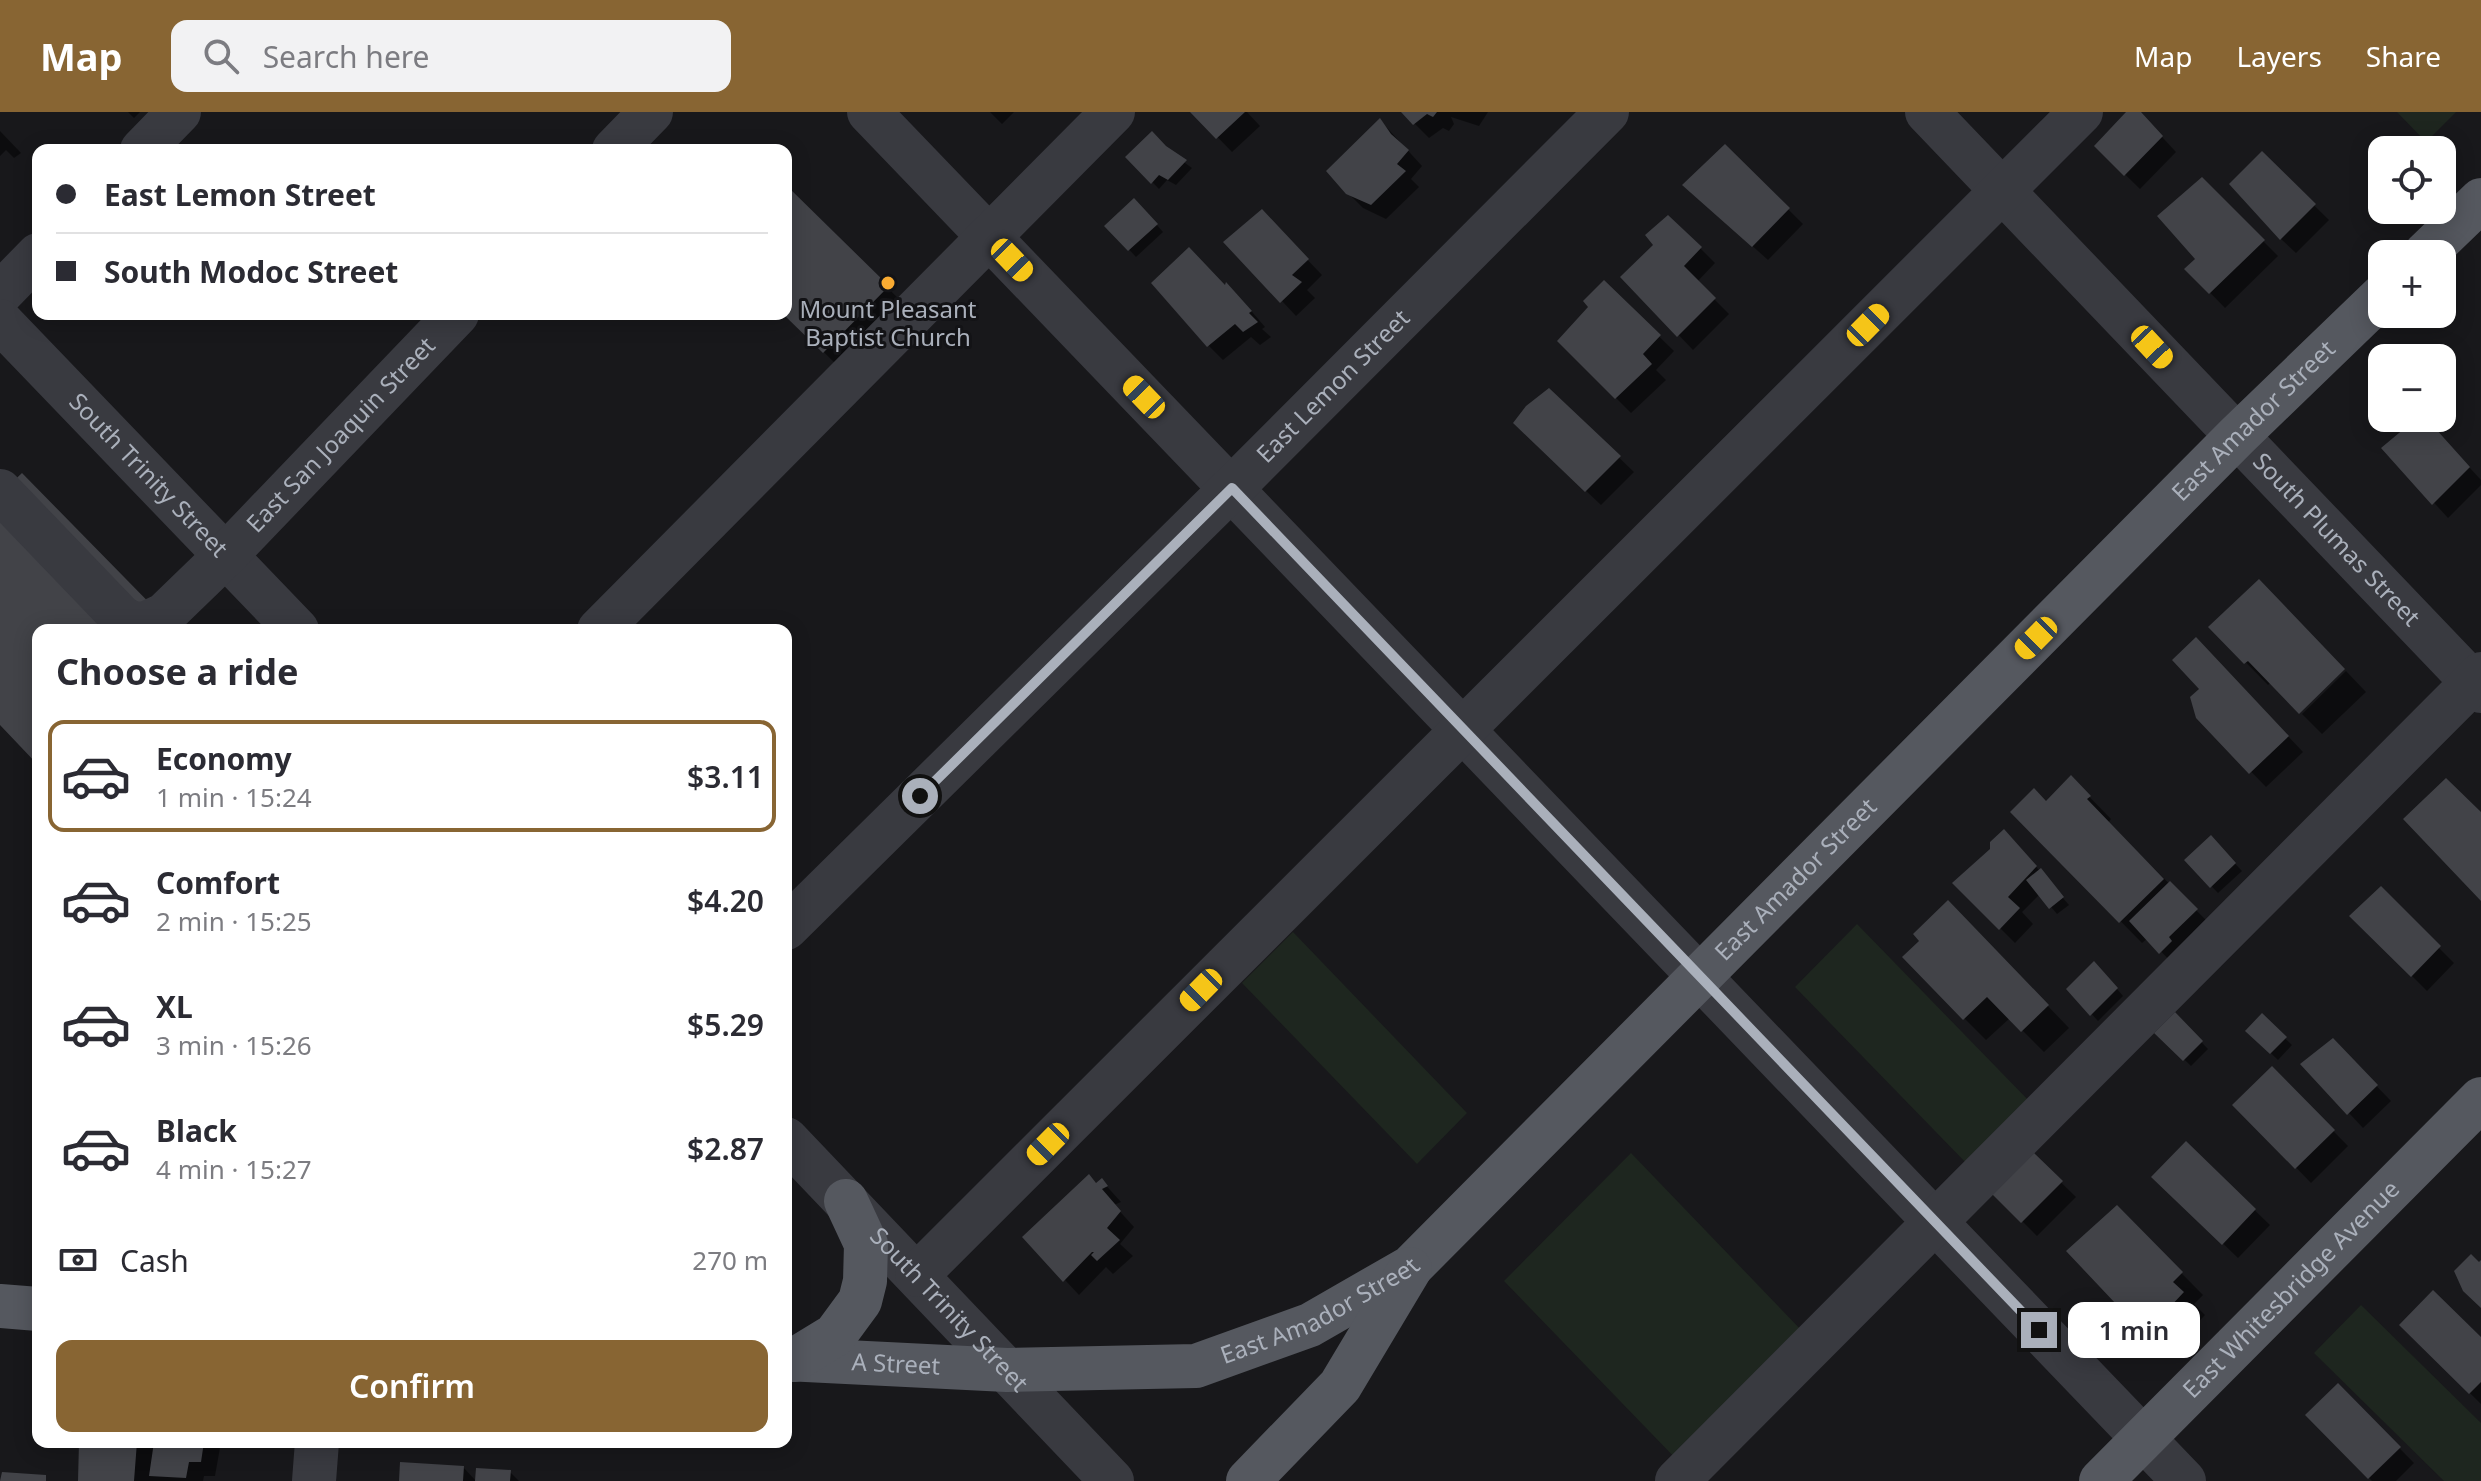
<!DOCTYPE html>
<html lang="en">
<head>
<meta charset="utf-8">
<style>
  body { margin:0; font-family:"Noto Sans",sans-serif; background:#f2f2f3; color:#2b2b33; height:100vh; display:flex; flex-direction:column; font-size:30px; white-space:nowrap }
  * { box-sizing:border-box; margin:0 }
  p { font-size:26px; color:#7c7c81 }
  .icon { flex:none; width:44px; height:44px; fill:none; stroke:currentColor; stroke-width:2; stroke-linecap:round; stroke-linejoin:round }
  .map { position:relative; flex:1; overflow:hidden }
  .details { position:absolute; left:32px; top:512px; width:760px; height:824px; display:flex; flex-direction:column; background:#fff; border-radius:16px; box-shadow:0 4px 20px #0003 }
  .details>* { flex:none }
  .guide { position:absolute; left:32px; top:32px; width:760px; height:176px; border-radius:16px; box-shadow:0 4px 20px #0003; display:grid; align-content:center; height:176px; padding:0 24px; background:#fff }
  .controls { position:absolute; left:2368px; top:24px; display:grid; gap:16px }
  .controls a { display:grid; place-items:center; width:88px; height:88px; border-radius:16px; background:#fff; box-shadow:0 4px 20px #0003; font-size:40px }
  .end { position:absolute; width:36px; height:36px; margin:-18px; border:10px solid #aab0bb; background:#111; box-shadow:0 0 0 4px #111 }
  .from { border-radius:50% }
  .bubble { position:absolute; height:56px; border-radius:16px; background:#fff; box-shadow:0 4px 20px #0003; font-size:26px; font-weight:600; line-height:56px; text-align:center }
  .car { position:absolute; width:24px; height:48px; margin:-24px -12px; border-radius:10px; box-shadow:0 0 6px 2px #0007; background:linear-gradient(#f5c518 24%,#345 0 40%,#f5c518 0 76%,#345 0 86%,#f5c518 0) }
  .guide b { display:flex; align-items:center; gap:28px; height:76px; font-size:30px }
  .guide b+b { border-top:2px solid #e1e1e2 }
  .guide i { width:20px; height:20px; background:#2b2b33 }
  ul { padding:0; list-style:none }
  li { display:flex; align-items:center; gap:24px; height:112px; margin:0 16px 12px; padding:0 8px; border:4px solid transparent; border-radius:16px }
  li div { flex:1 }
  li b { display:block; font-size:30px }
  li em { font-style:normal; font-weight:600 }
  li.active { border-color:#886533 }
  li>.icon { width:72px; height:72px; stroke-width:1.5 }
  h2 { padding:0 24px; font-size:36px; line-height:96px }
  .pay { display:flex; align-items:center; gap:20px; height:88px; padding:0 24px; font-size:30px }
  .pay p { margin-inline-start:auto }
  .primary-button { display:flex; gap:16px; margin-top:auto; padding:16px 24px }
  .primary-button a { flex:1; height:92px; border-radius:16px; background:#886533; color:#fff; font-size:32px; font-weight:600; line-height:92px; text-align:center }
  header { display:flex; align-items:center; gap:48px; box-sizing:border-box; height:112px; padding:0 40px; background:#886533; color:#fff }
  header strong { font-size:38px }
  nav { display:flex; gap:44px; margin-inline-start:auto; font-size:28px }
  .search { width:560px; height:72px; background:#f2f2f3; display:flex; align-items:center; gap:20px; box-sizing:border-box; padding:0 28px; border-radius:16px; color:#7c7c81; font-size:30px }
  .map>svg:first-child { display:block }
</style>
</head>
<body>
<header>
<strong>Map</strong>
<div class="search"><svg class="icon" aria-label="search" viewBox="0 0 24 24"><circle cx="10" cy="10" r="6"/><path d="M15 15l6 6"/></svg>Search here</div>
<nav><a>Map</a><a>Layers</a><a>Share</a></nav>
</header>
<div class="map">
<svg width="2481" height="1369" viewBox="0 0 2481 1369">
  <rect width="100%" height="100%" fill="#18181b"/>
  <path fill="#1e261f" d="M2397,0H2456L2426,30Z
    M1857,812L2033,993L1970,1055L1795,875Z
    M1293,820L1467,1001L1417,1052L1242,871Z
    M1631,1041L1805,1222L1679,1350L1504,1169Z
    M2361,1193L2481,1311V1369H2444L2314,1241Z"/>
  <path fill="#0007" d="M128,0H140L134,6Z
    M990,0H1014L1002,12Z
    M1193,0H1247L1260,14L1232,40Z
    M1403,0H1488L1479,14L1451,5L1454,12L1449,19L1443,16L1429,26Z
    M2129,0H2139L2176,40L2140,77L2096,34Z
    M1380,8L1422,54L1411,67L1419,75L1386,107L1363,96L1347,80Z
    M0,19L21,41L14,46L6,38L0,44Z
    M1725,35L1803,112L1768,148L1700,87Z
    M1167,38L1192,56L1176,73L1167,68L1159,77L1128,45Z
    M2262,42L2329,108L2296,141L2281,127Z
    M2202,68L2278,144L2225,196L2187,157L2198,147Z
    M786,75L910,198L846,262L785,202Z
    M1141,95L1163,120L1136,145L1107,114Z
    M1276,115L1322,163L1307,178L1315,186L1296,204L1282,189Z
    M1700,136L1715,151L1697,170L1729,202L1693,238L1623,165Z
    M1604,171L1674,239L1656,258L1666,268L1631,301L1559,229L1591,195Z
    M1226,176L1241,187L1265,215L1262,217L1271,225L1260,233L1251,225L1223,248L1209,234Z
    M1549,278L1634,360L1601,393L1530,326Z
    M2420,306H2424L2436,319L2481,368V373L2448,406L2384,336Z
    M2211,515L2271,570L2268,573Z
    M2210,542L2303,640L2266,675L2198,605Z
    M2346,559L2366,580L2322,622L2302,602Z
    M2071,666L2111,707L2108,711L2211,813L2176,855L2148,826L2142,831L2013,700L2046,691Z
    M2211,726L2242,759L2218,781L2186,748Z
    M2019,735L2069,793L2057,802L2040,782L2022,800L2033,812L2015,831L1955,771Z
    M2380,777L2454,851L2427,879L2352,804Z
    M1970,813L2069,916L2044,940L2010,906L1986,928L1964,906Z
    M2101,858L2123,884L2098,909L2069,877Z
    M2175,903L2208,937L2191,954L2157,921Z
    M2262,904L2292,933L2278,948L2248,919Z
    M2333,929L2391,989L2363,1016L2303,952Z
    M2272,957L2348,1034L2311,1071L2235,993Z
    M2186,1032L2270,1113L2238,1146L2154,1065Z
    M2034,1044L2076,1085L2037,1124L1993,1080Z
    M1102,1069L1121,1090L1114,1093L1134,1115L1120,1132L1133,1144L1113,1162L1106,1155L1079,1183L1025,1125Z
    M2117,1096L2203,1183L2194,1192L2205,1203L2175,1235L2162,1224L2157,1230L2135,1208Z
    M2401,1213L2481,1228V1292Z
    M2338,1274L2414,1351L2396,1369H2372L2308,1303Z
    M81,1330H149L155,1336L156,1330H221L215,1364H204L203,1369H80Z
    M463,1355L476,1369H401Z
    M510,1360L519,1369H477Z"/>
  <path fill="#424348" d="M1190,0H1245L1216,27Z
    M1401,0H1437L1433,5L1427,2L1413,13Z
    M2126,0H2141L2163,24L2124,64L2094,34Z
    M1380,6L1391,22L1409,38L1397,52L1406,59L1371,93L1346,82L1326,59Z
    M1152,19L1166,34L1187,48L1168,68L1159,63L1151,72L1125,45Z
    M1725,32L1790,96L1752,135L1682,73Z
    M2262,39L2316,92L2280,128L2229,72Z
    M2202,65L2265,128L2209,182L2184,157L2195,147L2157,104Z
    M786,73L889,174L823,241L783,202H786Z
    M1134,86L1158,112L1128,139L1104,114Z
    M1262,97L1309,147L1292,163L1302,170L1280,191L1223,130Z
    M1668,103L1702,135L1684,154L1716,186L1677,225L1620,165L1653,133L1645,123Z
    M1189,135L1225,173L1226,170L1252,199L1249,201L1258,210L1243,220L1235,212L1207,235L1151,171Z
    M1604,168L1661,223L1643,242L1652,252L1615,287L1557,229L1588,195L1583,189Z
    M1549,276L1621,344L1585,380L1513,311L1526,294Z
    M2417,306H2426L2470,355L2432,393L2381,336Z
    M22,361L176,518H38V653L0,613V382Z
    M2259,467L2345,557L2299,602L2248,549L2244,552L2208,515Z
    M2196,525L2289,624L2249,662L2196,606L2190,585L2199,577L2172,548Z
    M2071,663L2091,684L2087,687L2164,767L2119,811L2010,700L2034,676L2046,689Z
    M2446,666L2481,700V789L2403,707Z
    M2004,717L2037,754L2008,785L2020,796L1999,818L1952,771L1990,737V730Z
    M2211,723L2236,751L2210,776L2184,748Z
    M2041,756L2064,785L2049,797L2026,768Z
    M2170,769L2198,797L2169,825L2172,829L2159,842L2129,809Z
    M2381,774L2441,834L2411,865L2349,804Z
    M1948,788L2049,893L2021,920L1987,885L1963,908L1902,845L1919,829L1913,822Z
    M2094,849L2118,876L2090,904L2066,877Z
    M2175,900L2203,929L2183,949L2154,921Z
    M2262,901L2287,925L2270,942L2245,919Z
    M2333,926L2378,973L2347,1003L2300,952Z
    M2272,954L2335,1018L2295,1057L2232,993Z
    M2186,1029L2256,1097L2222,1133L2151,1065Z
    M2034,1041L2063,1069L2021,1111L1990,1080Z
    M1089,1062L1096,1071L1102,1066L1108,1074L1102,1077L1121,1099L1107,1116L1120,1128L1097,1149L1091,1143L1094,1140H1092L1063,1170L1022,1125Z
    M2117,1093L2183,1160L2173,1170L2184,1180L2152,1214L2139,1204L2133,1210L2066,1139Z
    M2471,1142L2479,1150L2481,1148V1196L2463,1179L2454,1159Z
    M2433,1178L2481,1225V1270L2469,1282L2399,1213Z
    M2338,1271L2401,1335L2368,1367L2305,1303Z
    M79,1330H137L134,1369H78Z
    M154,1330H204L201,1350H189L186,1366L149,1364Z
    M400,1350L464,1354L463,1369H399Z
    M476,1356L511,1358L510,1369H475Z
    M2,1360L46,1363V1369H0Z"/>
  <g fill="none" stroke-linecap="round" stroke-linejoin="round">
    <g stroke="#393a40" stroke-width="44">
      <path d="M869,0L2184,1369"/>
      <path id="s1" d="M1927,0L2481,579"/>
      <path d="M142,38L179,0"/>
      <path d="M614,38L651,0"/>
      <path d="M0,182L38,143"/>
      <path id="s2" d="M0,209L297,518"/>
      <path id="s3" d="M0,379L120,504L132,512L147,511L164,503L225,444L457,202"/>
      <path d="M599,518L1113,0"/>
      <path id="s4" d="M786,816L1232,376L1607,0"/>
      <path id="s5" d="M786,1027L1112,1369"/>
      <path d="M917,1163L2081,0"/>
      <path d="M314,1369L317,1330"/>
      <path d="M1677,1369L2481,562"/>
    </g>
    <g stroke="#55585f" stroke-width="44">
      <path d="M2425,142L2481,88"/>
      <path d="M0,1194L38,1197"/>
      <path id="s6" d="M786,1247L1007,1258L1196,1254L1310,1213L1411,1155L2237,324L2382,184"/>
      <path d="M794,1248L835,1223L860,1189L865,1169L866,1132L846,1089"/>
      <path d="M1248,1369L1340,1274L1410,1157"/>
      <path id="s7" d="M2101,1369L2481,987"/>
    </g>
  </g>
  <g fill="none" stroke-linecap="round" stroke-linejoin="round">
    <path stroke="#aab0bb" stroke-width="10" d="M920,684L1232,376L2039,1218"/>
  </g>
  <circle fill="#f9ab32" stroke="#131316" stroke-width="3" cx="888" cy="171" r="8"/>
  <g text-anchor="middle" stroke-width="6" stroke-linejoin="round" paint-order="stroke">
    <g font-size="24" fill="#aab0bb" stroke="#131316">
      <text x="888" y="206">Mount Pleasant<tspan x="888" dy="28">Baptist Church</tspan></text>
    </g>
    <g font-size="24" fill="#aab0bb" stroke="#131316">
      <text dy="8" stroke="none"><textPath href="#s4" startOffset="770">East Lemon Street</textPath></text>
      <text dy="8" stroke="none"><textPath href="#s6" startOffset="1842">East Amador Street</textPath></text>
      <text dy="8" stroke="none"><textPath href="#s3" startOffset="474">East San Joaquin Street</textPath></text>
      <text dy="8" stroke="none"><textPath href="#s2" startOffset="214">South Trinity Street</textPath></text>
      <text dy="8" stroke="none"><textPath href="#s1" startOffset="592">South Plumas Street</textPath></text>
      <text dy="8" stroke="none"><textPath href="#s6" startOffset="1194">East Amador Street</textPath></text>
      <text dy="8" stroke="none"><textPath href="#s7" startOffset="270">East Whitesbridge Avenue</textPath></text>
      <text dy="8" stroke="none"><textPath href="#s6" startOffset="546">East Amador Street</textPath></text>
      <text dy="8" stroke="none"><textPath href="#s5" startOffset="236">South Trinity Street</textPath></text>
      <text dy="8" stroke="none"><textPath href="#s6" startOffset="110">A Street</textPath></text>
    </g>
  </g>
</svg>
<div class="controls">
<a><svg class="icon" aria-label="locate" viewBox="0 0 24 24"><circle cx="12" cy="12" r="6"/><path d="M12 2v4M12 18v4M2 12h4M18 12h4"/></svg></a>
<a>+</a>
<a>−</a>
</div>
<i class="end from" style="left:920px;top:684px"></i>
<i class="end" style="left:2039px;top:1218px"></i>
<div class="bubble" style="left:2068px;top:1190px;width:132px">1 min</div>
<i class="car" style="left:1012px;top:148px;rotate:136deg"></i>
<i class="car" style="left:1868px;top:213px;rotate:45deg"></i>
<i class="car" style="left:2152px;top:235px;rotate:137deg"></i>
<i class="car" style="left:1144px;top:285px;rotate:316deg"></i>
<i class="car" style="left:2036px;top:526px;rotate:225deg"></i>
<i class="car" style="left:1201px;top:878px;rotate:225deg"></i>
<i class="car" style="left:1048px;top:1032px;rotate:225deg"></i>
<div class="guide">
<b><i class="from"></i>East Lemon Street</b>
<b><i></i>South Modoc Street</b>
</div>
<section class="details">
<h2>Choose a ride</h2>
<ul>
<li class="active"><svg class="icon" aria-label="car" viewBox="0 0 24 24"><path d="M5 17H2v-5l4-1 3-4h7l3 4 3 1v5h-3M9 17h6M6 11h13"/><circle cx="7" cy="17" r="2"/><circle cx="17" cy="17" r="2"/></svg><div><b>Economy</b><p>1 min · 15:24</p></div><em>$3.11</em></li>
<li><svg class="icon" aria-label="car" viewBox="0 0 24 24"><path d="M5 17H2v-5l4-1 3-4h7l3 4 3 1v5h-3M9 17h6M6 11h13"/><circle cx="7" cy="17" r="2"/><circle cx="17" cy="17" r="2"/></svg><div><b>Comfort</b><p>2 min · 15:25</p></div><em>$4.20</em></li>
<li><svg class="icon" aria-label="car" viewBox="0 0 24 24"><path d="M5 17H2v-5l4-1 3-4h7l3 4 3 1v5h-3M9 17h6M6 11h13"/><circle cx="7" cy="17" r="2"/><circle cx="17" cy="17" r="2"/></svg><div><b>XL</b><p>3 min · 15:26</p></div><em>$5.29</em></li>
<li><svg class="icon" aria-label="car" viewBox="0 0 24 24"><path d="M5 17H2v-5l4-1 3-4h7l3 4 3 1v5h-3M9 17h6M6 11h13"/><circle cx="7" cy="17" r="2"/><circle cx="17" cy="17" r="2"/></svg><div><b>Black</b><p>4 min · 15:27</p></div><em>$2.87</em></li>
</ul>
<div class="pay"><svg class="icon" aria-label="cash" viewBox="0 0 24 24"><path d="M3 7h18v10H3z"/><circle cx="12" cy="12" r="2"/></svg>Cash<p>270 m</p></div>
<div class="primary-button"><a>Confirm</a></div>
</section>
</div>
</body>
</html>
